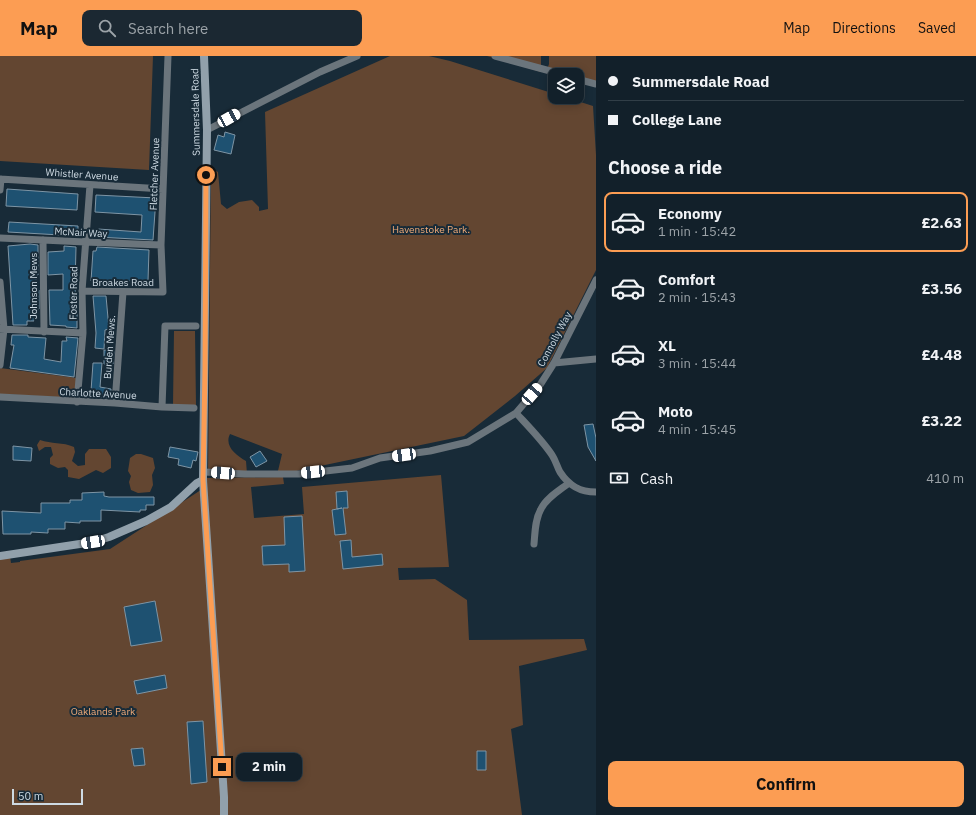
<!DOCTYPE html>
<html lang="en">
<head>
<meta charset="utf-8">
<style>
  body { margin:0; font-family:"IBM Plex Sans",sans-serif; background:#1b2832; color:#f1f3f6; height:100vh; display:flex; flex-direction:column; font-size:15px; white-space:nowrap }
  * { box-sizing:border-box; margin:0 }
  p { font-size:13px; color:#9ca3a8 }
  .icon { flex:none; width:22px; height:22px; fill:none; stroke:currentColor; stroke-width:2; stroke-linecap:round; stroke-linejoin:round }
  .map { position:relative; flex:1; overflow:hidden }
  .drawer { display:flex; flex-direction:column; background:#12202a; width:380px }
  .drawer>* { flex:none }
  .guide { display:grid; align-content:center; height:88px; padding:0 12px; background:#12202a }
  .controls { position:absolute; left:548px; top:12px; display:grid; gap:8px }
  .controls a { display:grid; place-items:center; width:36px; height:36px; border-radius:8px; background:#12202a; box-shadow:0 2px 10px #0003,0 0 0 1px #313e47; font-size:20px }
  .scale { position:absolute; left:12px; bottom:10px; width:71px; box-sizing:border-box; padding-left:4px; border:2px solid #cedae3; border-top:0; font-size:11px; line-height:14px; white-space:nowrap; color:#cedae3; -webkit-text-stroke:3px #182b38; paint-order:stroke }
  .end { position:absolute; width:18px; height:18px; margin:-9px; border:5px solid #fc9d53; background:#111; box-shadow:0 0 0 2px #111 }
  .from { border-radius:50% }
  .bubble { position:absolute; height:28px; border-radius:8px; background:#12202a; box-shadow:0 2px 10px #0003,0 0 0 1px #313e47; font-size:13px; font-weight:700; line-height:28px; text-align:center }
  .car { position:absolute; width:12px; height:24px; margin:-12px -6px; border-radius:5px; box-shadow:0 0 3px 1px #0007; background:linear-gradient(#fff 24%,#345 0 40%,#fff 0 76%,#345 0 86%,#fff 0) }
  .guide b { display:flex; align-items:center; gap:14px; height:38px; font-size:15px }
  .guide b+b { border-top:1px solid #313e47 }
  .guide i { width:10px; height:10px; background:#f1f3f6 }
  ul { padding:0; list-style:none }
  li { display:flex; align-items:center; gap:12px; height:60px; margin:0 8px 6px; padding:0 4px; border:2px solid transparent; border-radius:8px }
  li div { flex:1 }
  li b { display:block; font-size:15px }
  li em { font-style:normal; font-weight:700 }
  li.selected { border-color:#fc9d53 }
  li>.icon { width:36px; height:36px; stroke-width:1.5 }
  h2 { padding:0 12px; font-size:18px; line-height:48px }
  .pay { display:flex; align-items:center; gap:10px; height:44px; padding:0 12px; font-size:15px }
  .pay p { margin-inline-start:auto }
  .primary-button { display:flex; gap:8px; margin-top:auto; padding:8px 12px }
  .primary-button a { flex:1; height:46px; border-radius:8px; background:#fc9d53; color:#111; font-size:16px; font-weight:700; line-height:46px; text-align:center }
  header { display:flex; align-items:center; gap:24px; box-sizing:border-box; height:56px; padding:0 20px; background:#fc9d53; color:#111 }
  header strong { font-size:19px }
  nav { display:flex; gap:22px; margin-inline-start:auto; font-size:14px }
  .search { width:280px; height:36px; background:#1b2832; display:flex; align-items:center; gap:10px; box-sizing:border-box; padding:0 14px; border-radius:8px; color:#9ca3a8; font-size:15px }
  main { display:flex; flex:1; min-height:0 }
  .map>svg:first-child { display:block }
</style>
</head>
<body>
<header>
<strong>Map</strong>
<div class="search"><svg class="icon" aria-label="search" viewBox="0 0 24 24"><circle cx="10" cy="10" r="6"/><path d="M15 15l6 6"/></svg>Search here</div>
<nav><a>Map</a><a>Directions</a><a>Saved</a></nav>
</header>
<main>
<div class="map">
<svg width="596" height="759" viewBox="0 0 596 759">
  <rect width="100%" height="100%" fill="#182b38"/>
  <path fill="#634631" d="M0,0H153L149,114L0,105Z
    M390,0H429L450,5L555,38V41H565L593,50L596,99V214L547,312L515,340L464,380L277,419L282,398L230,378C224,390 236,399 246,405L247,418H208L211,112L218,116L221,148L227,153L239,146L252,144L259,151V155L268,153L265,56Z
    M487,0H541V16Z
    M549,0H596V29L577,24V19H555L546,17L549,8Z
    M174,275H195L196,350L173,349Z
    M0,312L77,322L74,342L0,338Z
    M40,384C51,388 63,386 74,391L75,396L72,405L78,410L85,409V398L89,393H106L111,401V412L103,417L96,414L79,423L68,421V414L65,411L58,412L50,408V402L53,399L51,391H45L39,395L37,389Z
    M136,398H141L153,402L155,412L152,419L153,429L150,436L138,437L131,434L129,426L131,420L128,415L130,402Z
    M441,419L449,511L398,512L399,524L435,523L467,544L469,584L584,583L587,594L519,610L523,669L511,673L522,759H0V502L10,500L11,507L20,506V505L110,493L207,430V422L283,421L284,428L251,431L254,462L304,458L302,431Z"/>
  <path fill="#1e5171" stroke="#7e95a5" d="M225,76L235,79L231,98L214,94L218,79L224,81Z
    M7,133L78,138L77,154L6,150Z
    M96,139L156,142L153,184L97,181L98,173L141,176L142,159L95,156Z
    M9,166L78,170V180L8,176Z
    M30,188L38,189V219L36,220V234H39V253H34V265H27V269H13L8,190Z
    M64,190L76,191L75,232L77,253V272L66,271V270L50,269L49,234H63V218L48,219V196L64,195Z
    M97,191L149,194L148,225H91L93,195H96Z
    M93,240H106L109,273L105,274L104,293L95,292L96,277Z
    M12,279H28V281L46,282L44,303L61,306L62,285H67L66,281L78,282L74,321L10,312L14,289H11Z
    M104,294L114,295L113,308H104Z
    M93,307H102L100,331L111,333L110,342L85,340L86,335H91Z
    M593,368L596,382V405L588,391L584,369Z
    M13,390L32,392L31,405L13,404Z
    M170,391L198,396L196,405L193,404L191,412L178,409L179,403L168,401Z
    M260,395L267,405L256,411L250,401Z
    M347,435L348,452H343L346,478L335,479L332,454L342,452L337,453L336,436Z
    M104,436V440L109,441H154V449H146V454H140V456L101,454V465H80V467L65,466V473H48V477L31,476V478H3L2,455L41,457V447H70V444H82V437Z
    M302,460L305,515L289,516V508L263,509L262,490L285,489L284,461Z
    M351,484L352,501L382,498L383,509L343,513L340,485Z
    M155,545L162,585L131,590L124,551Z
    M165,619L167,632L137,638L134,625Z
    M203,665L207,726L191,728L187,666Z
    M143,692L145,709L134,710L131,693Z
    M477,695H486V714H477Z"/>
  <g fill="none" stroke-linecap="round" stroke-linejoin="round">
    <path stroke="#6b757c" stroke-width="7" d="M495,0L565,19
      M577,23L596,28
      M207,74L320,16L357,0
      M0,123L163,133
      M0,134L1,123
      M0,182L85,186L161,189
      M43,184L44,276
      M0,226L4,273L0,309
      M82,235L163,236L161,189L168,0
      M0,273L83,277
      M554,307L596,303
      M0,341L115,347L162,351L194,352
      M77,346L83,277L82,235L90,129
      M115,347L123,236
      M162,351L165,270H196
      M516,357C528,370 542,384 552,399C556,405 557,411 560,416C569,430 580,436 596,436
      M204,416L245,418H299L352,412L380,402L430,395L468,386L516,357L540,329L554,307L596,224
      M534,488C535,477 535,463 541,453C546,442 560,434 569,427"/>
    <path stroke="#91a0ab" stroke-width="8" d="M204,0L207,74L203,424L224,741V759
      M0,500L93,486L109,481L146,465L171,451L197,427L203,424"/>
  </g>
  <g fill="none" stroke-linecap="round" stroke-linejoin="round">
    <path stroke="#fc9d53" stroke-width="5" d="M206,119L205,314L203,424L222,711"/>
  </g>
  <g text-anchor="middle" stroke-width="4" stroke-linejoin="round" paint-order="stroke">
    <g font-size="10" fill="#cedae3" stroke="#182b38">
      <text transform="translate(195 56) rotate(-91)" y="4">Summersdale Road</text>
      <text transform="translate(82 118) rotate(4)" y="4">Whistler Avenue</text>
      <text transform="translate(154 118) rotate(-88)" y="4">Fletcher Avenue</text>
      <text transform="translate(81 176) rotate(3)" y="4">McNair Way</text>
      <text x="123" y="230">Broakes Road</text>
      <text transform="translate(33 230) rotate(-90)" y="4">Johnson Mews</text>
      <text transform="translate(73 237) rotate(-89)" y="4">Foster Road</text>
      <text transform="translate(554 283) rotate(-62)" y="4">Connolly Way</text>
      <text transform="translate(109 291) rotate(-86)" y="4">Burden Mews.</text>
      <text transform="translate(98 337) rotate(3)" y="4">Charlotte Avenue</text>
    </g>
    <g font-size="10" fill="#f2ac79" stroke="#182b38">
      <text x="431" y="177">Havenstoke Park.</text>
      <text x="103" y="659">Oaklands Park</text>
    </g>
  </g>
</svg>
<div class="controls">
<a><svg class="icon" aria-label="layers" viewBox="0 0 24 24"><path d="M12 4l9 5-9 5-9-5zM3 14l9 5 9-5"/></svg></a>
</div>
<div class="scale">50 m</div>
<i class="end from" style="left:206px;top:119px"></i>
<i class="end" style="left:222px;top:711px"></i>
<div class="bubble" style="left:236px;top:697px;width:66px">2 min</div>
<i class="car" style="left:229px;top:62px;rotate:61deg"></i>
<i class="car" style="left:532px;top:338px;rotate:41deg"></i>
<i class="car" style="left:404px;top:399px;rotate:262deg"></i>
<i class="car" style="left:313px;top:416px;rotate:264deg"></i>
<i class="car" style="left:223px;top:417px;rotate:274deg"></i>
<i class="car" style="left:93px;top:486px;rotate:261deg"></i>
</div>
<section class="drawer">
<div class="guide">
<b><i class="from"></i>Summersdale Road</b>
<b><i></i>College Lane</b>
</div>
<h2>Choose a ride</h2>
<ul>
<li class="selected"><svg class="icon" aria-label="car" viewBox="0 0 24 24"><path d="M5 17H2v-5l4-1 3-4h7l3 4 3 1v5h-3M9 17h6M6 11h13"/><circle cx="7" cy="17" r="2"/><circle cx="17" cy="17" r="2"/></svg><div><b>Economy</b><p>1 min · 15:42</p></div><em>£2.63</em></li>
<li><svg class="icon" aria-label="car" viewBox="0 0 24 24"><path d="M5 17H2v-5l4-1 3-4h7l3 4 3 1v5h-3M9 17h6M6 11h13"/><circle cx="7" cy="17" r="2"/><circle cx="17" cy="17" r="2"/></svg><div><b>Comfort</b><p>2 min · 15:43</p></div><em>£3.56</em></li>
<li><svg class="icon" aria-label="car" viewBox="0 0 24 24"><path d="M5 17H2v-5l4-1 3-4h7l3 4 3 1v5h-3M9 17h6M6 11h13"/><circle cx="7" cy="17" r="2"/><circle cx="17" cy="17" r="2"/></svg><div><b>XL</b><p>3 min · 15:44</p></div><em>£4.48</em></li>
<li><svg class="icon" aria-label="car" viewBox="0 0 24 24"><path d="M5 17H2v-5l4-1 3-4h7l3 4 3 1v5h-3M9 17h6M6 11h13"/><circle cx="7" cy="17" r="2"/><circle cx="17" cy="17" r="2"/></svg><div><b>Moto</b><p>4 min · 15:45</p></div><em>£3.22</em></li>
</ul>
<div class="pay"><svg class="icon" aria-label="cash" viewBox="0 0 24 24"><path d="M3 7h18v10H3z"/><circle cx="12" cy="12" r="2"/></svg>Cash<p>410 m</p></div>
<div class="primary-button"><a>Confirm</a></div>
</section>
</main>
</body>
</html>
